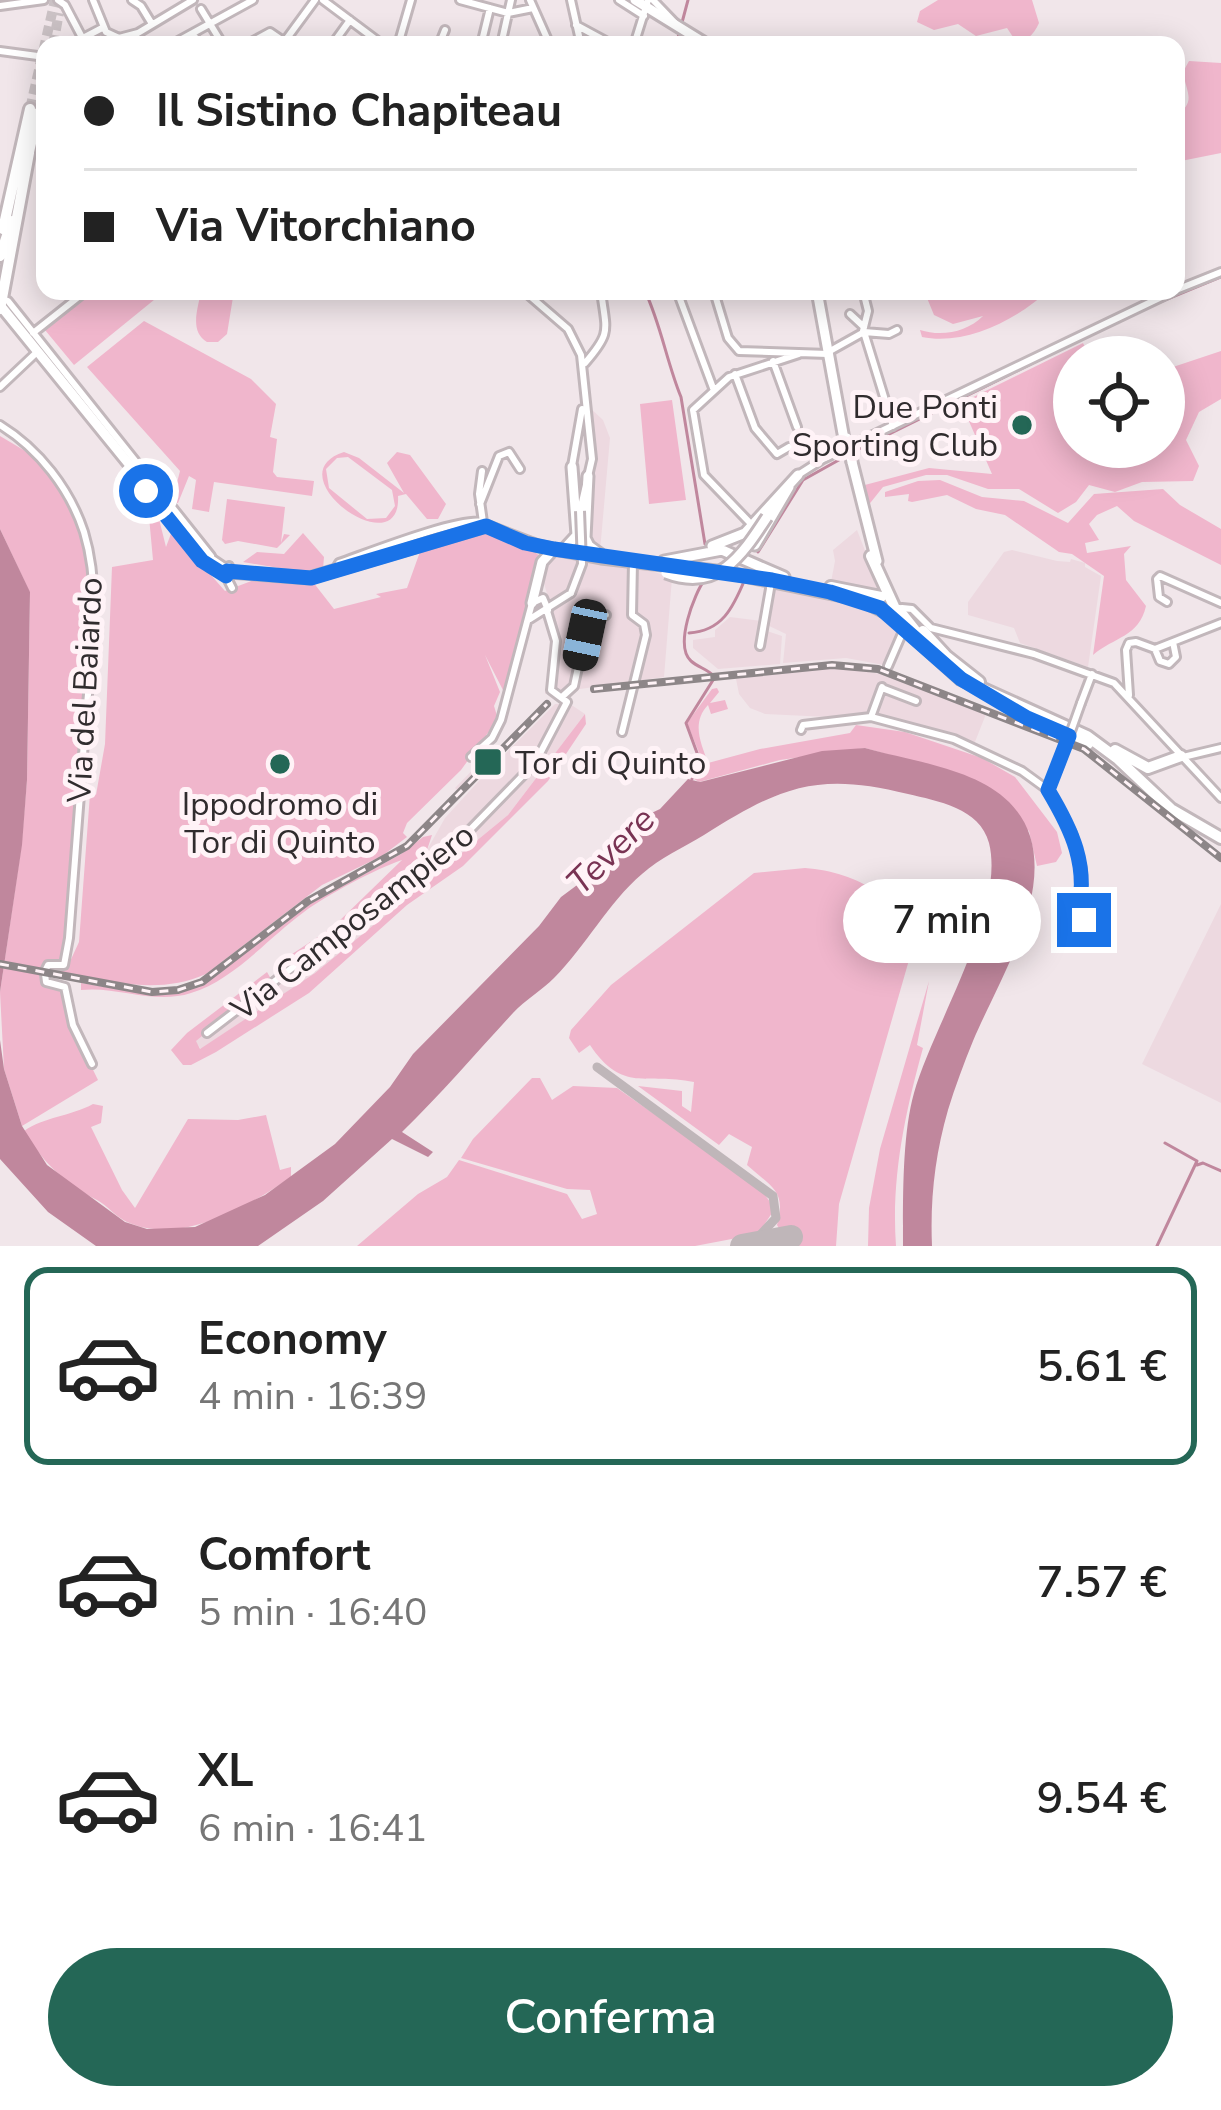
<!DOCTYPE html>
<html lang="it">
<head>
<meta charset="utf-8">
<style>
  body { margin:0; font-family:"Nunito Sans",sans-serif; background:#f6f6f6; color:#222; height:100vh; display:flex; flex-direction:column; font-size:45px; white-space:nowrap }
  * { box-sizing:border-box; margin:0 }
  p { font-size:39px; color:#767676 }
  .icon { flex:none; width:66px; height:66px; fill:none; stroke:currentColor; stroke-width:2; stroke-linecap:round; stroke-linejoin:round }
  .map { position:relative; height:1246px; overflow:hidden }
  .panel { display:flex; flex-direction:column; background:#fff; flex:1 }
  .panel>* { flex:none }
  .banner { position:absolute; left:36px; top:36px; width:1149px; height:264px; border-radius:24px; box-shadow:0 6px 30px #0003; display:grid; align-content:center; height:264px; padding:0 48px; background:#fff }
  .fabs { position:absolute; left:1053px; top:336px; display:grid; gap:24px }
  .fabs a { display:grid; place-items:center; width:132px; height:132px; border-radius:50%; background:#fff; box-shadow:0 6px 30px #0003; font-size:60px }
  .end { position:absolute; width:54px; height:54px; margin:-27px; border:15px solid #1a73e8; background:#fff; box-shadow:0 0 0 6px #fff }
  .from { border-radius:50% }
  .bubble { position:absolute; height:84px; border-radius:42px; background:#fff; box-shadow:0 6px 30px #0003; font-size:39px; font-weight:600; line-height:84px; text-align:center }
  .car { position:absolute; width:36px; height:72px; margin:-36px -18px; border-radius:15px; box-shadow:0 0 9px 3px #0007; background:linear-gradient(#222 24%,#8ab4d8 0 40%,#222 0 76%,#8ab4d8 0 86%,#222 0) }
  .banner b { display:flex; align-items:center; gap:42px; height:114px; font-size:45px }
  .banner b+b { border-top:3px solid #e0e0e0 }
  .banner i { width:30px; height:30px; background:#222 }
  ul { padding:21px 0 0; list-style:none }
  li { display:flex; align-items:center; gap:36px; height:198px; margin:0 24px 18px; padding:0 24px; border:6px solid transparent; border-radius:24px }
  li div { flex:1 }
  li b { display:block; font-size:45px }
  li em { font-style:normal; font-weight:600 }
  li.current { border-color:#246756 }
  li>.icon { width:108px; height:108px; stroke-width:1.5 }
  .action { display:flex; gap:24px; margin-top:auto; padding:24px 48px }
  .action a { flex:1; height:138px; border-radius:72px; background:#246756; color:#fff; font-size:48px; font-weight:600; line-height:138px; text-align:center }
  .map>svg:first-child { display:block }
</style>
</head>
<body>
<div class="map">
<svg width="1221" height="1246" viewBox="0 0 1221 1246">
  <rect width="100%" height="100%" fill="#f1e6ea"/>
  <path fill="#edd9e0" d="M587,405L603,420L610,438L600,551L589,545L587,493L593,460Z
    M857,530L880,589L878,593L831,582L835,561L833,550Z
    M1012,550L1057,561L1070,562L1071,559L1085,563V567L1101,576L1088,667L1020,643L1014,628L968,615V602L1004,552Z
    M553,554L649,570L672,578L664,677L545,694L555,620L542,577Z
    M773,582L872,606L900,630L884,665L846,658L783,663L786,634L765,624Z
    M730,617L762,621L764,630L782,636L780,664L718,669L693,648V640L715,637V630Z
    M815,669H852L891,676L986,714L973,747L891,720L765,714L750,708L739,694L736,679Z
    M555,704H570L585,714L508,815L315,973L201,1049L195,1041L250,994L317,948L374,901L427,850L445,818L498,760L463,795L455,788L494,748L503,756Z
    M1221,904V1103L1142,1064Z"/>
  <path fill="#f0b6cc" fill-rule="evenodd" d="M938,0H1032L1039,23C1030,43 1017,45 996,45L1013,37L1007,28L976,36L958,24L934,30L917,22L920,11Z
    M1189,61L1221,63V153L1176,162V115C1197,102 1186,92 1183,72Z
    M93,291H165L74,365L45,330Z
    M201,291H234L227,334L218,342H207C189,331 198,309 201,291Z
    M875,291H1048C1016,320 965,346 922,337L920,330C942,337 967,332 983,316L953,324L934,315L927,298L896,300Z
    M144,321L251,379L276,404L270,437L277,439L273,472L277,477L314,481L312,496L214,482L209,512L192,509L196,480L189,476L178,503L172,502L180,471L87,367Z
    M1083,343L1090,357H1074V447H1164V370L1221,351V399L1199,412L1186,440L1199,466L1193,481L1142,482L1115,492L1089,485L1076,502L1058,513L1019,489H988L947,475H926L883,487L867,507L861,486L929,468L992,474L961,403Z
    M672,400L686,500L649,504L640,404Z
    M0,436L32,455L60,487L82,534L90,578L89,647L67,931L62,963H45L43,977L63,992L69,1021L98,1080L22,1126L4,1069L0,992L21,849L27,780L30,593L0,529Z
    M344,452L359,458L404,493L387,463L397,452L410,455L446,504L438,519H427L406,494L398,496C402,568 272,475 344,452ZM348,457L392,490L395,506L386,518L367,519L329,488L326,469L337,458Z
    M940,480L982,497L1024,501L1068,523L1094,494L1163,489L1180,505L1221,529V565L1134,521L1117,506L1097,515L1089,524L1099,540L1085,543L1087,553L1131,546L1124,554L1126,580L1146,606C1139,637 1114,637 1093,655L1104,576L1072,554L1059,552L1005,515L976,509L947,495L912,502L908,501L909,494L885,497V492L918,481Z
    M227,499L285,507L281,543L284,534L290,535L277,548L238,541L225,544L222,540Z
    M148,506L158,515L166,547L172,531L225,591L262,577L313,582L334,609L381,597L376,594L407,588L421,549C475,532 490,520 540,556L505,694L485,655L500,692L494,706L498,719L461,770L407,823L403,833L407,837L382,856L322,885L206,974C155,997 102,979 49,970L67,968L79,942L90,794L91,790L96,795L105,744L112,567L153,560Z
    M303,533L324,557L323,569L302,572L243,562L257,552L284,554Z
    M717,688L719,692L710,703L725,700L728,709L711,714L708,705C691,723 701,743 708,763L760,749L850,733L856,725L905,732L982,758L1015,777L1057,832L1062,853L1056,862L1037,866L1029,831L964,776L865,748L780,760L699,782L694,779L700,755L687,723L712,689Z
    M585,714L586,724L548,781L463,866L407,905L309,993L216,1052L191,1065H183L171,1050L187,1033L267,972L271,979L196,1041L200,1049L315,973L508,815Z
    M432,835L427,850L317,947L289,967L280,962L333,927L402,860C377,868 325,896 304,912C268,938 234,980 191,993C154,1005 118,986 81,990V983L147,994L200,987L308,905L401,854L423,837Z
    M805,868C858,872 911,900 909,960L839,1204L836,1246H786L795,1243L791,1229L780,1230L777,1225C787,1190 771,1187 747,1165L752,1147L729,1134L719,1145L638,1086L682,1091V1106L691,1112L694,1082C645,1072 623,1094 590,1045L579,1053L569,1038L571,1030L611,985L754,873Z
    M929,981L917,1045L923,1048C905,1113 891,1178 896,1246H868L869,1208L880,1149Z
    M532,1078H540L552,1100L573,1086L617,1088L761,1189L770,1202L772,1213L758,1234L695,1246H357L418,1194L447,1177L459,1160L567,1194L582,1219L597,1214L590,1190L567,1189L461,1158L473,1139Z
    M93,1104L103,1106L101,1123L91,1127L122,1190L135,1208L188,1119L238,1120L266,1115L280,1170L291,1167V1177C248,1207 181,1246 127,1222C116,1217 108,1206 97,1200C66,1184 42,1162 24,1131C44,1117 71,1116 93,1104Z"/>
  <path fill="#c0879d" d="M0,529L30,592L27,780L22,845L0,992Z
    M865,748C910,761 975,768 1009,802C1073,866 1000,976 973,1041C964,1063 955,1087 948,1110C935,1155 930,1199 932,1246H903C903,1201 902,1135 914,1093C933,1025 1006,911 989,843C980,808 937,801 908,794C817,771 780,787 704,835C684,847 660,858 642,874C608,903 586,946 554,978C542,990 525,1000 513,1013C476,1053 441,1094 402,1132L433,1152L428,1157L392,1139L323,1201L258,1246H96L48,1212L0,1159V1040L4,1069L22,1126L47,1165L125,1222L147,1229L195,1227L265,1195L335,1144L390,1087L413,1054L539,926L561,897L596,871L626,825L660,809L688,779L700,782L822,751Z"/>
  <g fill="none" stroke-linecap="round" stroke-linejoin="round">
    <path stroke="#c0879d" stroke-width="3" d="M676,45L688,0
      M645,291C661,325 667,363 681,397L705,544
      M855,451L1138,311L1221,277
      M758,552L803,480L846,456
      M689,633C722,631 733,608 745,579
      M692,779L700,761L686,723L715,677C708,669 699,668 691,661C674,646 694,594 705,579
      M1197,1165L1203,1163L1221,1171
      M1157,1246L1197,1161L1165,1143"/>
    <path stroke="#bfb6b9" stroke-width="9" d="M597,1067L773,1196L776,1218L752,1244"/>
    <path stroke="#bfb6b9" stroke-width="24" d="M742,1246L791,1237"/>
    <path stroke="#cac1c4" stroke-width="10" stroke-dasharray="10 5" stroke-linecap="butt" d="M53,45L59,13
      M30,109L55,0
      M38,113L45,81"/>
    <g stroke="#c2b7bb" stroke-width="12">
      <path id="minor" d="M58,0L65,5L86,45
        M93,0L106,32L119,38L138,33L193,0
        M132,0L141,6L152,24
        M323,0L383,45
        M460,0L508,13L533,8
        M530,0L550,45
        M571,0L581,45
        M619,0L644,16
        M653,0L676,24
        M0,6L44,0
        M201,9L223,45
        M576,25L613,45
        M193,33L199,45
        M83,38L104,27
        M465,43L474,45
        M171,45L253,0
        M246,45L270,32L289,45
        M282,45L315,0
        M332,45L350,20
        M398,45L411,0
        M439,45L445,30
        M481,45L490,8
        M501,45L511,0
        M634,45L648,0
        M0,51L45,57
        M1176,290L1221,272
        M524,291L568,329L581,355L592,459L580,511
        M555,291L556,293
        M677,291L713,388
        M863,291L868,311L863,331
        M715,295L728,338L739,351L828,354
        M2,299L8,301L211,556
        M850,314L864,327
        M864,332L889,334L897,330
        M33,333L86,291
        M830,351L864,332L893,426
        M773,361L797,427
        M585,363C612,332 606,331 601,291
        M735,374L755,428L777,454L789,447
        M0,387L36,353
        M0,425C39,449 70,489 84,532C102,591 91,656 86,716C81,790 75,864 69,938L64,965H48L46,969
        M572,466L582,409
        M798,475L823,459L1174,291
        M480,504L499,456L509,452L520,469
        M752,525L704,475L693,410L729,377L799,354
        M195,552L210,568L226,576
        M229,566L226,576L232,588
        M336,568L339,563C368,553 459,517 483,522L479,494L482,471
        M1167,602L1159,597L1157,579L1160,576L1221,603
        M902,608L912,609L931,628L1034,654L1114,683L1221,798
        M530,619L571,593
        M760,646L771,583
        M1155,649L1160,661L1169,664L1176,657L1173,642
        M888,666L904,629
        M882,688L916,701
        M1129,695L1126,650L1129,643L1136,642L1155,649L1221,623
        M563,696L574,686L588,621L606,615
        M1081,703L1092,674
        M871,717L882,687
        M801,730L803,725L871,717L954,739L1022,771L1048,790L1072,833L1082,870L1079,913L1084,921
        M622,732L646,635L644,624L632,615L633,562
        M471,757L492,738L501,720L532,603L543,598L548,610
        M1183,757L1221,748
        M1048,790L1059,765
        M45,974L46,982L65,987L73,1025L92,1064
        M207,1033L462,838L535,763L567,702L551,690L556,641L547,611"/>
    </g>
    <g stroke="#c2b7bb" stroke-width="15">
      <path id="major" d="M635,0L708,45
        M817,291L844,439
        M0,305L201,553L229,572L309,578L486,526L538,546L601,558L725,572L862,600
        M852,462L877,561
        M588,476L585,538L589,546L600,554
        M755,545L789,487
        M712,546L745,533L798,475
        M566,547L577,535L572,467
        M664,561L722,550L784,577
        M532,603L542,562L554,549"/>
    </g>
    <g stroke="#c2b7bb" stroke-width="16">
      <path id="highway" d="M28,156L38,113
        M3,229L30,109
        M0,256L12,221
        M0,309L29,153
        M871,556L898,615
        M831,587L881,597
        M862,600L888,613L961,679L1087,736L1118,759L1171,809L1221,838
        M899,610L923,640
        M923,631L946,656L979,682
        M1039,723L1088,744
        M1115,750L1148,768L1181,756"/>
    </g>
    <use href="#minor" stroke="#fff" stroke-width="6"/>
    <use href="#major" stroke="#fff" stroke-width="9"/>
    <use href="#highway" stroke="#fff" stroke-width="10"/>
    <g stroke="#8d8688" stroke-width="8">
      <path id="rail" d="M594,689L832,665L878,669L1084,749L1221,858
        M0,964L152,992L178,990L202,982L308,901L407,846L547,704"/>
    </g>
    <use href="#rail" stroke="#fff3f7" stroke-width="3" stroke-dasharray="9" stroke-linecap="butt"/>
    <g stroke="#c2b7bb" stroke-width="12" stroke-linecap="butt">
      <path id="minor-bridge" d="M571,593L582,564L580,511
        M1059,765L1081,703"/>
    </g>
    <g stroke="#c2b7bb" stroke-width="15" stroke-linecap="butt">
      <path id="major-bridge" d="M847,438L852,462
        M666,573C718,593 742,555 767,517"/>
    </g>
    <use href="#minor-bridge" stroke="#fff" stroke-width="6"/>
    <use href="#major-bridge" stroke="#fff" stroke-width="9"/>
  </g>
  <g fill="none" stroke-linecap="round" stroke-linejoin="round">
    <path stroke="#1a73e8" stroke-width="15" d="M146,491L202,561L226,576L227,571L311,578L486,526L525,543L554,549L772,580L830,592L880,608L961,679L1027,718L1069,736L1048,790C1072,830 1089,866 1078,913L1084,920"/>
  </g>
  <g fill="#246756" stroke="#fff3f7" stroke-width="4.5">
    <circle cx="1022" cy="425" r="12"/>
    <rect x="473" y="747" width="30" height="30" rx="6"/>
    <circle cx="280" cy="764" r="12"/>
  </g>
  <g text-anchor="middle" stroke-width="10" stroke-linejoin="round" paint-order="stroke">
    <g font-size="33" fill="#302c2e" stroke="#fff3f7" text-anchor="end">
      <text x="998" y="418">Due Ponti<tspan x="998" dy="38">Sporting Club</tspan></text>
      <text x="515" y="774" text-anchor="start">Tor di Quinto</text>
      <text x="280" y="815" text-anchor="middle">Ippodromo di<tspan x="280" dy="38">Tor di Quinto</tspan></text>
    </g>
    <g font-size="33" fill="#302c2e" stroke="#fff3f7">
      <text transform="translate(84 690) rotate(-87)" y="12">Via del Baiardo</text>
      <text transform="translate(352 921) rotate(-38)" y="12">Via Camposampiero</text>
    </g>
    <g font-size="36" font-style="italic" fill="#793353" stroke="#fff3f7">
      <text transform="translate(610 850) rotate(-45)" y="13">Tevere</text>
    </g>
  </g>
</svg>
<div class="fabs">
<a><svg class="icon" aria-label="locate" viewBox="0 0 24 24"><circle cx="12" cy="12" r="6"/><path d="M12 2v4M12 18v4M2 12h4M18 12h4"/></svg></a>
</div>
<i class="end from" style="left:146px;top:491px"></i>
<i class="end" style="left:1084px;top:920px"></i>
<div class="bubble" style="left:843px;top:879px;width:198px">7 min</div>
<i class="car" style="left:585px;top:635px;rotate:192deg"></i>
<div class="banner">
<b><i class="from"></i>Il Sistino Chapiteau</b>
<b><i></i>Via Vitorchiano</b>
</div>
</div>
<section class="panel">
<ul>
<li class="current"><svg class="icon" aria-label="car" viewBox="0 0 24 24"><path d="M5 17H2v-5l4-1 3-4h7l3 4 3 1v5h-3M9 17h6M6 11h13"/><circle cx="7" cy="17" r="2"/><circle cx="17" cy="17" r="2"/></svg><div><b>Economy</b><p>4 min · 16:39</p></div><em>5.61 €</em></li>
<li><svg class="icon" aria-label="car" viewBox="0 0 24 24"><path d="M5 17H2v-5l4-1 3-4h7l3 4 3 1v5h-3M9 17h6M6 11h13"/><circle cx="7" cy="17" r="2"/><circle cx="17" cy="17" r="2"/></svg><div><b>Comfort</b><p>5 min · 16:40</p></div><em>7.57 €</em></li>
<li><svg class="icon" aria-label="car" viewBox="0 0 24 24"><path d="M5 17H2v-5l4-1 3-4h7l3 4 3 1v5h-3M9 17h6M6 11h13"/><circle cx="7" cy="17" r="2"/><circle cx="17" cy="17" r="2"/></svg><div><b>XL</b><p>6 min · 16:41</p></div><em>9.54 €</em></li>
</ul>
<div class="action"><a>Conferma</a></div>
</section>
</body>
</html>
